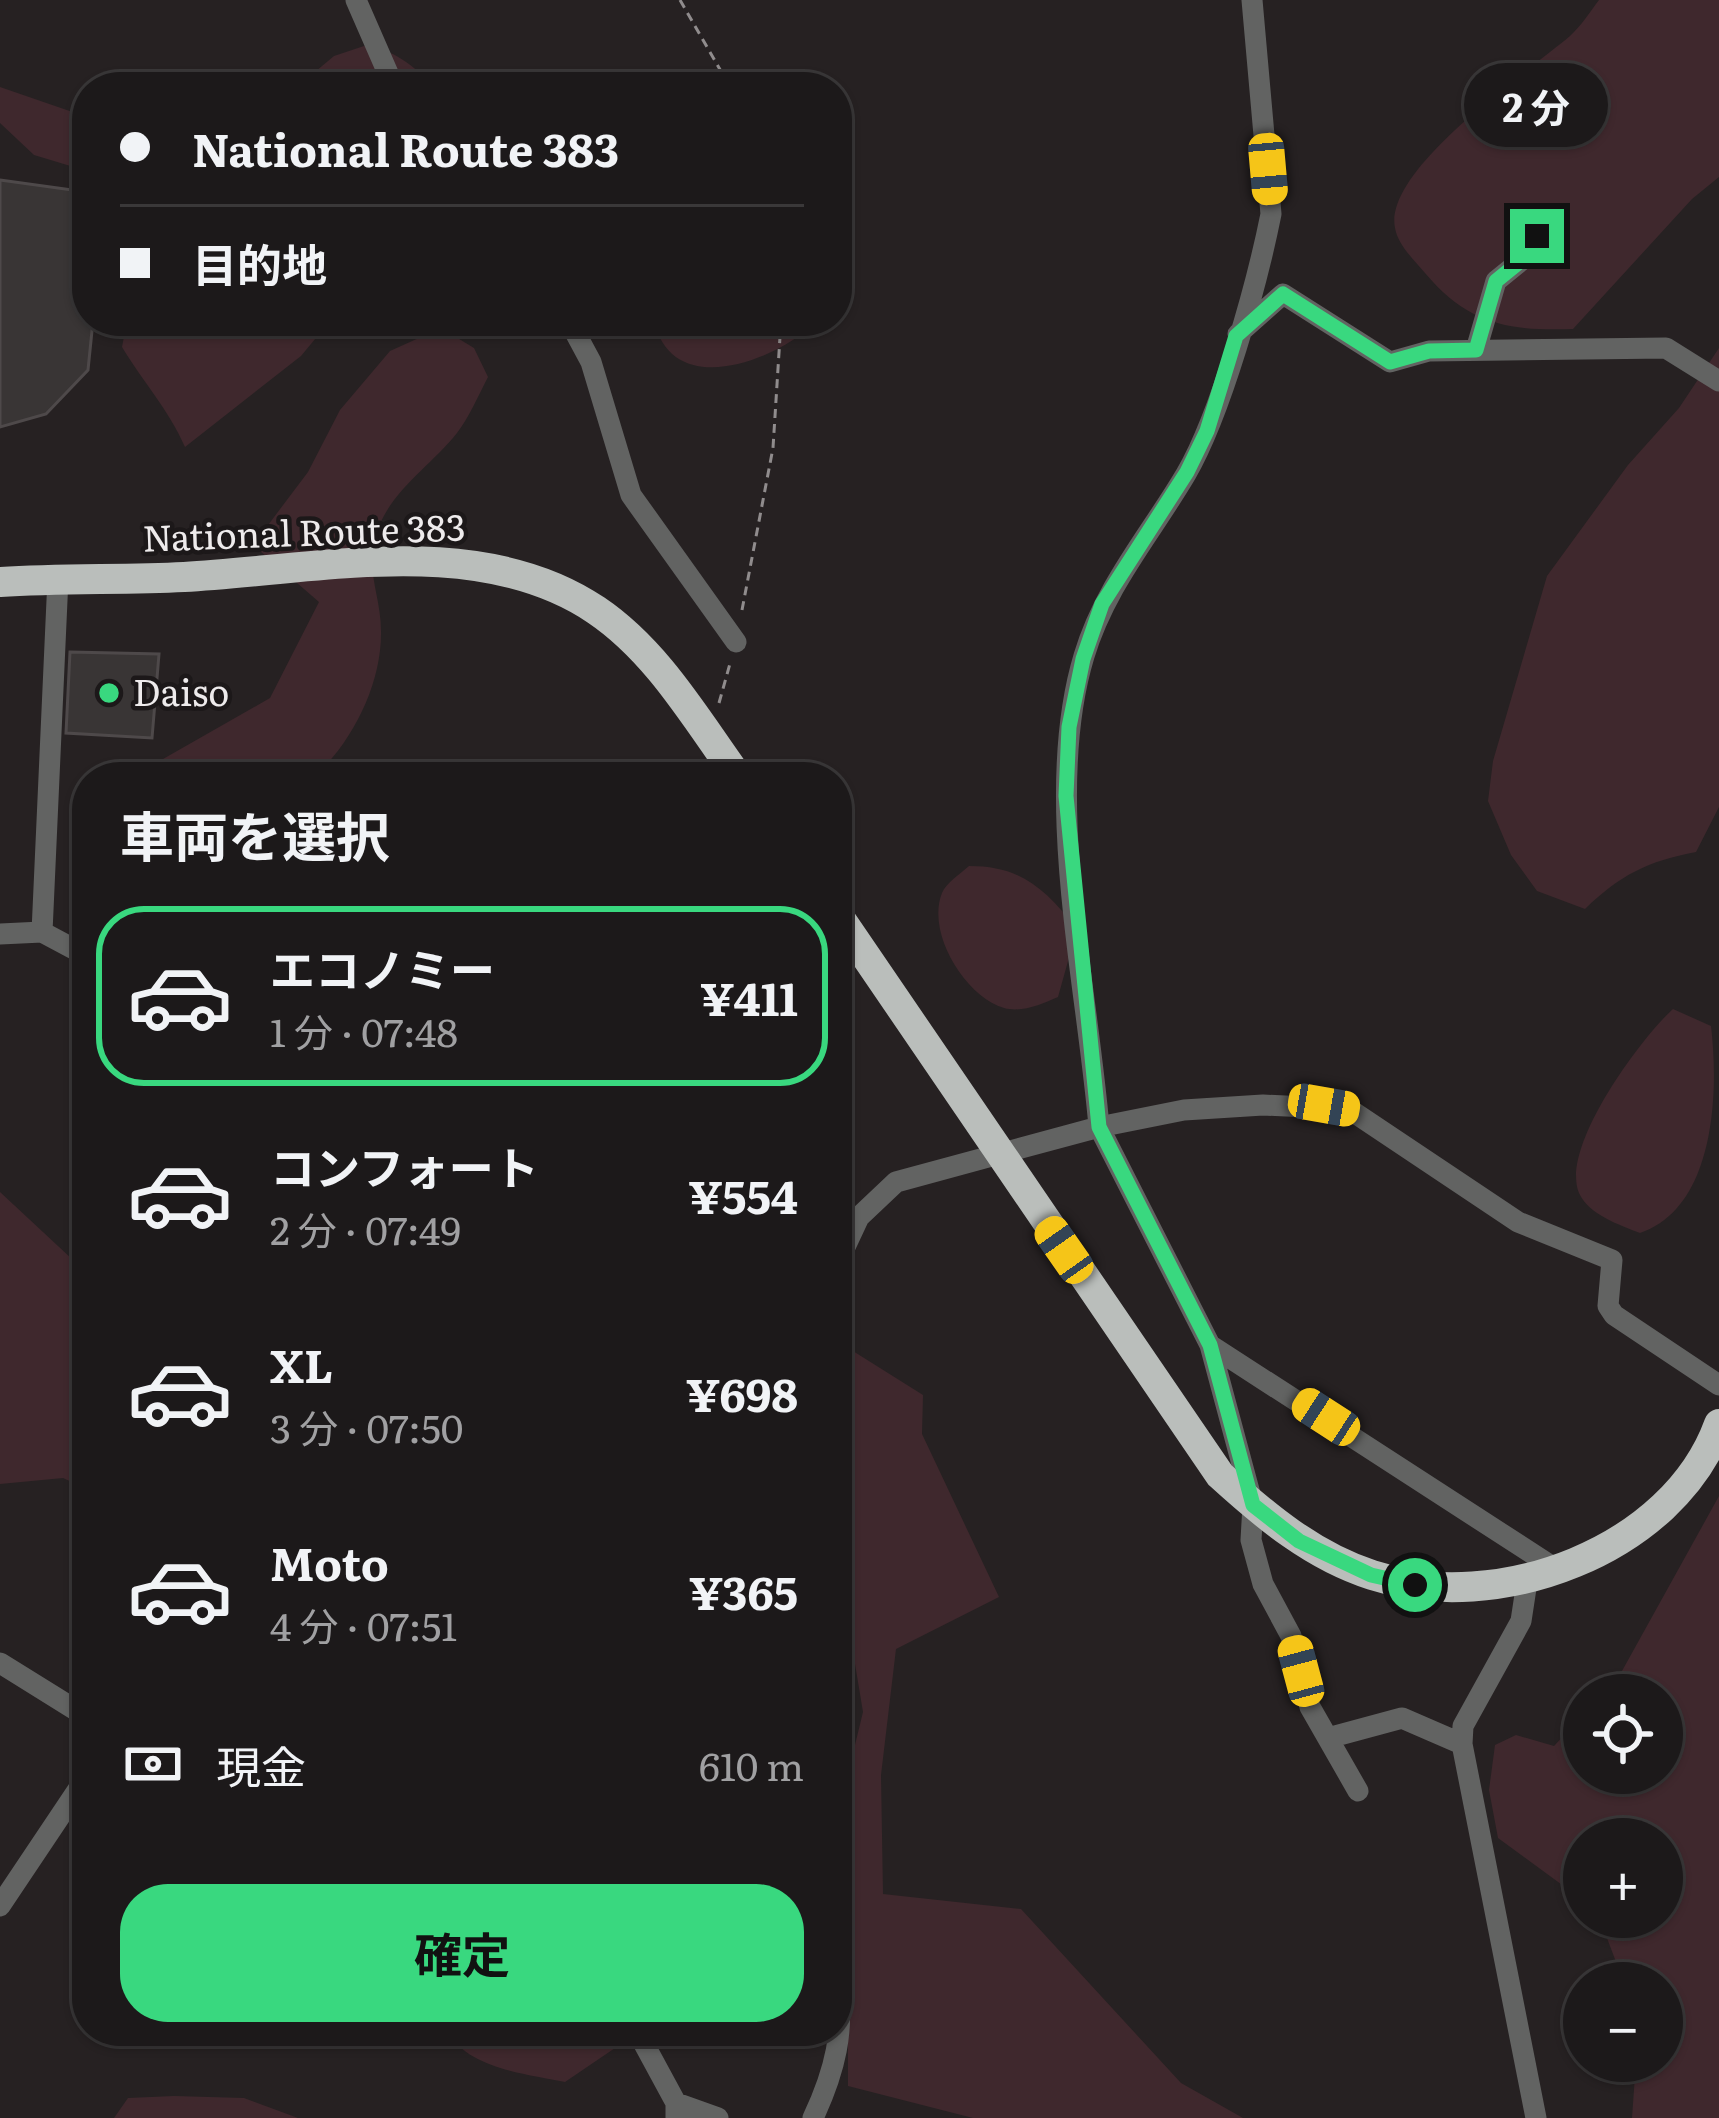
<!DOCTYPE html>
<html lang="ja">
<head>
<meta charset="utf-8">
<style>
  body { margin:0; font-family:Literata,"Noto Sans JP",serif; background:#252223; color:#f1f3f6; height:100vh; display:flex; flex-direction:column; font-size:45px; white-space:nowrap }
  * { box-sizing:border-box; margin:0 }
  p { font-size:39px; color:#a0a0a2 }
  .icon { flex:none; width:66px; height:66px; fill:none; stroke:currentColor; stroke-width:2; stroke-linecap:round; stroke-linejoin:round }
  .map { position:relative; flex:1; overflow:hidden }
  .side { position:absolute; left:72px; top:762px; width:780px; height:1284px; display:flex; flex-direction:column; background:#1c191a; border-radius:48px; box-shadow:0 3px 9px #0004,0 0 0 3px #3a3839 }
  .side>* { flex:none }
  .hud { position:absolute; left:72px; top:72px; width:780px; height:264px; border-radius:48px; box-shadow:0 3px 9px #0004,0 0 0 3px #3a3839; display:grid; align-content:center; height:264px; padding:0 48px; background:#1c191a }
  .tools { position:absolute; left:1563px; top:1674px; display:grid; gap:24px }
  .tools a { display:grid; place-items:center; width:120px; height:120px; border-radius:50%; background:#1c191a; box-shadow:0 3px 9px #0004,0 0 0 3px #3a3839; font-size:60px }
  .end { position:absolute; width:54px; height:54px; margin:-27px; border:15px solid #39d87f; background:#111; box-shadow:0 0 0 6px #111 }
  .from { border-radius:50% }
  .bubble { position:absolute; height:84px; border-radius:42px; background:#1c191a; box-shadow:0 3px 9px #0004,0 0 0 3px #3a3839; font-size:39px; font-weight:700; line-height:84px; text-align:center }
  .car { position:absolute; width:36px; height:72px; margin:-36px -18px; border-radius:15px; box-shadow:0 0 9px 3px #0007; background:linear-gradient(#f5c518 24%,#345 0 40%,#f5c518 0 76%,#345 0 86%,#f5c518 0) }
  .hud b { display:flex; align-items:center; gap:42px; height:114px; font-size:45px }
  .hud b+b { border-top:3px solid #3a3839 }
  .hud i { width:30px; height:30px; background:#f1f3f6 }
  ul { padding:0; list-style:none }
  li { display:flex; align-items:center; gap:36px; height:180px; margin:0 24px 18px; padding:0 24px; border:6px solid transparent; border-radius:48px }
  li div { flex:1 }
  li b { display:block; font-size:45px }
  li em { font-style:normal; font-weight:700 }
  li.on { border-color:#39d87f }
  li>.icon { width:108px; height:108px; stroke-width:1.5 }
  h2 { padding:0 48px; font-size:54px; line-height:144px }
  .pay { display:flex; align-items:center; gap:30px; height:132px; padding:0 48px; font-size:45px }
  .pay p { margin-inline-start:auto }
  .button { display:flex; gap:24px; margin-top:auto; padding:24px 48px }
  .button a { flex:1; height:138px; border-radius:48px; background:#39d87f; color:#111; font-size:48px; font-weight:700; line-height:138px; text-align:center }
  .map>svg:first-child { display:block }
</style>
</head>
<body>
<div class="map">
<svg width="1719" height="2118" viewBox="0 0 1719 2118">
  <rect width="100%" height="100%" fill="#262122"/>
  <path fill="#3f282d" d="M1599,0H1719V177L1692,199L1573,329C1509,331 1469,325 1425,273C1414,260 1398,245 1395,228C1383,169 1529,71 1570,36C1581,26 1590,12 1599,0Z
    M364,46C392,48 415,66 433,87H297L334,56Z
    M0,87L87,117V171L34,155L0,123Z
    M127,321H330L301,356L185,447C169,410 143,382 122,347Z
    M654,321H817C778,360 673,402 654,321Z
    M441,328L474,348L488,377C478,396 470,416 457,433C431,466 390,491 377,532C364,569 381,595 381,631C382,684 352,743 314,777H148L142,771L270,698L319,602L253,545L308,472L340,410L390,351Z
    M1719,348V807L1696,852C1648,861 1620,875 1585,909L1537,891L1511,855L1488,801L1493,761L1547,576L1628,465L1679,408Z
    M969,866C1022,866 1045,889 1077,929L1058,997C1042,1004 1022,1013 1004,1008C965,996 926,933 942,893C946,883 960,874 969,866Z
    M1673,1009L1711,1026C1719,1093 1715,1208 1640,1233C1620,1225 1589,1215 1579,1193C1560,1148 1639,1040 1673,1009Z
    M0,1192L87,1273V1489L63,1478L0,1484Z
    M837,1341L923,1395L922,1434L999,1597L896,1649L881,1775L883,1894L1021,1909L1181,2083L1243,2118H973L848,2086V1909L837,1819L863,1712L837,1556Z
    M1719,1496V2118H1632L1636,2061H1662V1983H1624L1599,1917H1662V1839H1584V1901L1498,1838L1489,1790L1495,1745L1516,1735L1554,1746L1584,1714V1773H1662V1695H1602L1617,1680Z
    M447,2031H630L618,2046L565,2082C527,2074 468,2069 447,2031Z
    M174,2096L244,2098L298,2118H114L128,2098Z"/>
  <path fill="#393535" stroke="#4e494a" stroke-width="3" d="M0,180L87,192V321H93L88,370L46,414L0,427Z
    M70,652L159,654L152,738L66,733Z"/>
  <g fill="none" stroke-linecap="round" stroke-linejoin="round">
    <path stroke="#908c8d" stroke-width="3" stroke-dasharray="9 6" stroke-linecap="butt" d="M680,0L730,87
      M742,610L773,448L781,321
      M719,703L731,660"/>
    <path stroke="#626362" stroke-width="21" d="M356,0L394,87
      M569,321L591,362L631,495L736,642
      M1238,334L1283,294L1390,362L1429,351L1666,348L1719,381
      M1476,350L1496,281L1528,255L1537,236
      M42,932L58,578
      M0,934L42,932L87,956
      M837,1264L859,1217L896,1182L1099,1127C1087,983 1042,795 1084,656C1105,586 1150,535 1186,474C1221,414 1257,284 1271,214L1252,0
      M1210,1345L1556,1569
      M1528,1575L1521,1621L1463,1726L1462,1744L1536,2118
      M837,1634C846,1677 848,1711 837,1754
      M0,1663L87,1717
      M1328,1738L1402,1718L1462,1744
      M1358,1791L1310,1707L1291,1636L1263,1584L1251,1540L1253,1505L1210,1345L1099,1127L1184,1110L1263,1105L1349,1109L1518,1222L1612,1260L1608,1306L1614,1315L1719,1385
      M0,1906L87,1776
      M637,2031L676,2103V2118
      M676,2103L718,2118
      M813,2118C835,2071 845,2031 837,1979"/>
    <path stroke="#babebb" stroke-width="30" d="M0,582C61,578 122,580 184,577C316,570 479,531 596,610C657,651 696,719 738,777
      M837,914L1220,1475C1265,1516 1313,1556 1372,1575C1497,1616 1673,1551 1719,1424"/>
  </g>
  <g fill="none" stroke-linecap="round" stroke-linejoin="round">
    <path stroke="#39d87f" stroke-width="15" d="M1415,1585L1371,1575L1299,1541L1253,1505L1210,1345L1099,1127L1066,796L1069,727L1083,659L1102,604L1187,472L1207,431L1236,336L1283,294L1390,362L1429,351L1476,350L1496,281L1528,255L1537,236"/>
  </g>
  <circle fill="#39d87f" stroke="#1c1819" stroke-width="4.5" cx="109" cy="693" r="12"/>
  <g text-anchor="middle" stroke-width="9" stroke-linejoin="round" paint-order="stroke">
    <g font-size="36" fill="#eeebec" stroke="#1c1819">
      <text transform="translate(304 533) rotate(-2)" y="13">National Route 383</text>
    </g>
    <g font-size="36" fill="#eeebec" stroke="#1c1819" text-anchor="start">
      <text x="133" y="706">Daiso</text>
    </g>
  </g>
</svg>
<div class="tools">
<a><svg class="icon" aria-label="locate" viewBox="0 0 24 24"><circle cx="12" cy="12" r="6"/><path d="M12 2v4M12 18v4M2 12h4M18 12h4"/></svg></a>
<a>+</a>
<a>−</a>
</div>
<i class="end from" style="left:1415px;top:1585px"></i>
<i class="end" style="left:1537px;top:236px"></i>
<div class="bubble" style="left:1464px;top:63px;width:144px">2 分</div>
<i class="car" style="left:1268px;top:169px;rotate:175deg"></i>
<i class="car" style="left:1324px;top:1105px;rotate:100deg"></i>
<i class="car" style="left:1064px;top:1250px;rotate:325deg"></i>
<i class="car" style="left:1326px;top:1417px;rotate:303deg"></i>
<i class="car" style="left:1301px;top:1671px;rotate:345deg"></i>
<div class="hud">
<b><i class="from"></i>National Route 383</b>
<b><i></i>目的地</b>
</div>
<section class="side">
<h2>車両を選択</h2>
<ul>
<li class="on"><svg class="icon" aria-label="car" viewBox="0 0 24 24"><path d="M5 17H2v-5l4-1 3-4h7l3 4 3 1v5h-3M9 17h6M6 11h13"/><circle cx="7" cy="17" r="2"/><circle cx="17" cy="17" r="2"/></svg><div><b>エコノミー</b><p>1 分 · 07:48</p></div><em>¥411</em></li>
<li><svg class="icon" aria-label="car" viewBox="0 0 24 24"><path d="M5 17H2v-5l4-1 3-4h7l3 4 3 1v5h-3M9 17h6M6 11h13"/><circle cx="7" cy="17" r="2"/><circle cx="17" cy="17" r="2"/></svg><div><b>コンフォート</b><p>2 分 · 07:49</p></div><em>¥554</em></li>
<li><svg class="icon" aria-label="car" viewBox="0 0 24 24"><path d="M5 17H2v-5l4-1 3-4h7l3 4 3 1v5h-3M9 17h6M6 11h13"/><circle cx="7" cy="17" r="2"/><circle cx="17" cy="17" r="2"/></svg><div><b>XL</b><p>3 分 · 07:50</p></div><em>¥698</em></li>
<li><svg class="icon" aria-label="car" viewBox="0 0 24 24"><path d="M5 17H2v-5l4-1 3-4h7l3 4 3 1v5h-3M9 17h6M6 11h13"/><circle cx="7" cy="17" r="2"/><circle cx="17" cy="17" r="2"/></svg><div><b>Moto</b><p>4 分 · 07:51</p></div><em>¥365</em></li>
</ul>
<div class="pay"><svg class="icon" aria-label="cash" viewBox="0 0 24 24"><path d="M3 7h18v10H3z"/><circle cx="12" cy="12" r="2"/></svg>現金<p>610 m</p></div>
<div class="button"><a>確定</a></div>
</section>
</div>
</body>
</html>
